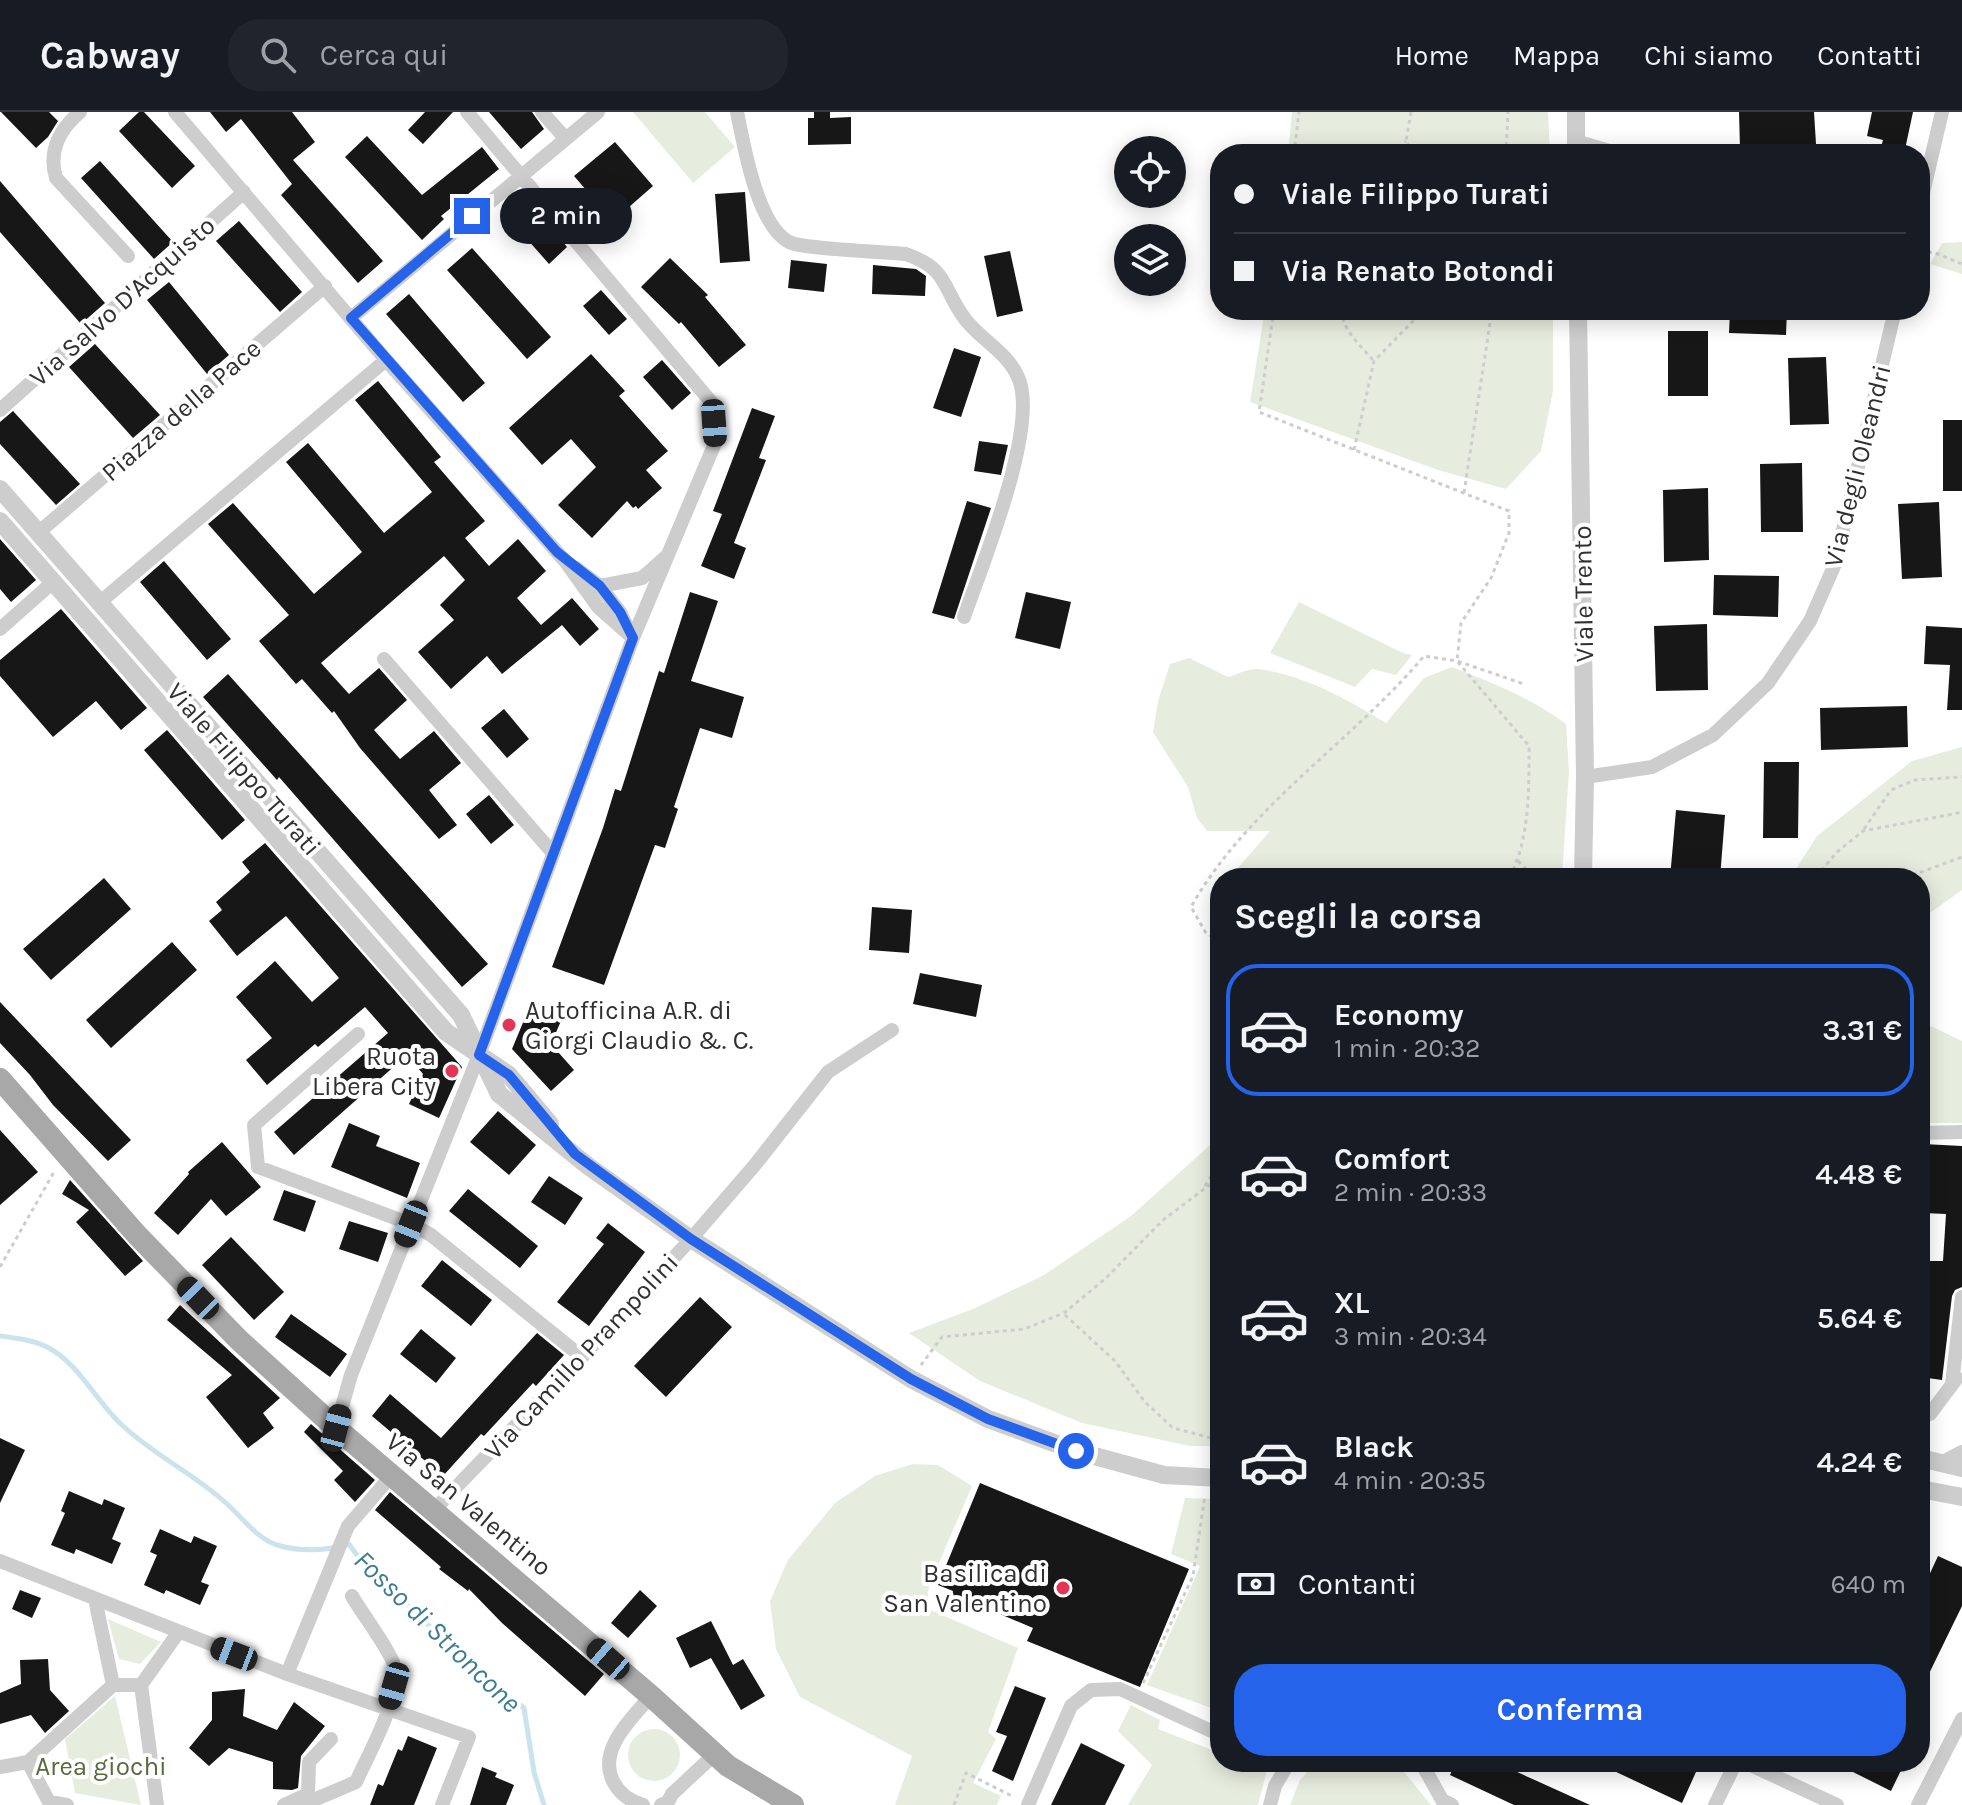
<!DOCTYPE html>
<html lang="it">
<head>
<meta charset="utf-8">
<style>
  body { margin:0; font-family:Karla,sans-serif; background:#20242c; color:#f1f3f6; height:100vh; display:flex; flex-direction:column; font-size:30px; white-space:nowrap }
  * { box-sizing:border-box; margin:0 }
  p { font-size:26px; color:#9ea1a6 }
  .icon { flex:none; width:44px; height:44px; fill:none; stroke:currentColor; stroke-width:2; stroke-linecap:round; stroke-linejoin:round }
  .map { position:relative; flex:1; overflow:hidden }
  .sheet { position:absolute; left:1210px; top:756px; width:720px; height:904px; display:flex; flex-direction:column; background:#171b24; border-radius:32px; box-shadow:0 4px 20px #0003 }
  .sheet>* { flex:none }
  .guide { position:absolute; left:1210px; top:32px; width:720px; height:176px; border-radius:32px; box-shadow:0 4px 20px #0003; display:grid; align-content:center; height:176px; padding:0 24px; background:#171b24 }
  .fabs { position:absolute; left:1114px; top:24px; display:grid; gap:16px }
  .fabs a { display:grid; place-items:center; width:72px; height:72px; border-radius:50%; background:#171b24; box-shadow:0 4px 20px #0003; font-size:40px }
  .end { position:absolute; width:36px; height:36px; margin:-18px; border:10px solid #2563eb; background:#fff; box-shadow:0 0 0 4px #fff }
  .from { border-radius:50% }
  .bubble { position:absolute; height:56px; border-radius:28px; background:#171b24; box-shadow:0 4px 20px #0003; font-size:26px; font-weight:600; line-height:56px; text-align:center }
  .car { position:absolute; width:24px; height:48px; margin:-24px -12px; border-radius:10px; box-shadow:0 0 6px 2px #0007; background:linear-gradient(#222 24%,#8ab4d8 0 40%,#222 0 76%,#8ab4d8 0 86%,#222 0) }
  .guide b { display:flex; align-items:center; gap:28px; height:76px; font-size:30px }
  .guide b+b { border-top:2px solid #363941 }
  .guide i { width:20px; height:20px; background:#f1f3f6 }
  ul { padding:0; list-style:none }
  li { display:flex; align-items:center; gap:24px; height:132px; margin:0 16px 12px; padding:0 8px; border:4px solid transparent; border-radius:32px }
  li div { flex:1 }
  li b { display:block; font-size:30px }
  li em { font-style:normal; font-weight:600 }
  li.on { border-color:#2563eb }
  li>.icon { width:72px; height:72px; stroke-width:1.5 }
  h2 { padding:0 24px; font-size:36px; line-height:96px }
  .pay { display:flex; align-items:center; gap:20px; height:88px; padding:0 24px; font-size:30px }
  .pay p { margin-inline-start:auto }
  .action { display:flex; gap:16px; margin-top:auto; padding:16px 24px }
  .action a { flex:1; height:92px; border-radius:32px; background:#2563eb; color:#fff; font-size:32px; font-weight:600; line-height:92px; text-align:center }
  header { display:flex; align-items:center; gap:48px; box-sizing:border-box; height:112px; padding:0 40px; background:#171b24; border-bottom:2px solid #363941 }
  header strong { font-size:38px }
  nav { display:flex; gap:44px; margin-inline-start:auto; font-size:28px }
  .search { width:560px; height:72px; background:#20242c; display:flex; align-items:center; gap:20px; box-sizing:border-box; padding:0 28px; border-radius:32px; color:#9ea1a6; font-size:30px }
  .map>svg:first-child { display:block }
</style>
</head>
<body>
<header>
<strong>Cabway</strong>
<div class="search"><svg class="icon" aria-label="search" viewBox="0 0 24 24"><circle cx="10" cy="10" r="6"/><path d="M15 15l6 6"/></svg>Cerca qui</div>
<nav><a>Home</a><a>Mappa</a><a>Chi siamo</a><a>Contatti</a></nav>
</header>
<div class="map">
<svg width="1962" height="1693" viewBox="0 0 1962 1693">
  <rect width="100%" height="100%" fill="#fff"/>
  <path fill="#e7edde" d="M633,0H705L735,35L693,71Z
    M1292,0H1548L1550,42H1288Z
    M1962,130V162L1930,152L1942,131Z
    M1265,198H1553V279L1541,339L1506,377L1438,358L1250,290Z
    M1299,490L1403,541L1412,543L1396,563L1372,557L1355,575L1270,541Z
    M1189,546L1228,565C1237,562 1249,556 1258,557C1305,563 1348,588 1386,611L1424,566L1452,555C1493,571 1531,586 1566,612L1569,659L1562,766H1229L1270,719H1207L1197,706L1188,675L1153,620L1158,589L1170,552Z
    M1962,635V778L1920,808V766H1790L1817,724L1912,649Z
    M1920,909L1962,929V1011H1920Z
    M1220,1024V1334H1190L1082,1311L980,1269L909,1221L973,1197L1044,1163L1131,1104Z
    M913,1352L938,1353L972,1374L929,1474L926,1496L1018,1536L988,1620L996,1627L973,1671L1001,1684L997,1693H895L912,1644L800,1585L776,1537L770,1489L788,1448L835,1391L875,1364Z
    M1185,1386L1220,1387V1599L1147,1573L1200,1454L1171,1442Z
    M108,1507L161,1530L140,1552L119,1547Z
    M115,1584L141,1693L75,1681L65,1627Z
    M1131,1593L1160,1608L1158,1617L1220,1641V1650H1245L1267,1658L1258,1693H1128L1152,1653L1118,1619Z
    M628 1643a26 26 0 1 1 52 0a26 26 0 1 1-52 0Z
    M1317,1650H1400L1404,1660L1431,1693H1290L1300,1668Z"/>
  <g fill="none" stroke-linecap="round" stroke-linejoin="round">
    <path stroke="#cbe3ec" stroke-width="5" d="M0,1224C16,1226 33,1228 47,1235C80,1252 96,1290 123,1314C154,1343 194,1362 226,1391C242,1405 256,1426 277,1433C300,1440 327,1439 349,1432L367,1457L422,1506L443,1530L524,1596L534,1660L544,1693"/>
  </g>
  <path fill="#171717" d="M1,0H49L58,9L48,25L36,36Z
    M139,0H144L195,54L172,76L119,19Z
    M210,0H292L315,30L293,48L383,149L358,171L281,83L292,72L241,7L226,20Z
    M425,0H453L423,32L408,18Z
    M489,0H532L544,17L521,37Z
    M814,0H830V6L851,5V32L808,33V6H814Z
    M1739,0H1814L1816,32L1740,36Z
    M1872,0H1913L1904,42H1879L1883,28L1867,24Z
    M367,24L422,83L482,35L499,57L441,104L444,107L422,128L345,45Z
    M615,30L653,74L613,109L574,64Z
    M100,49L173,130L154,147L81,66Z
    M0,69L105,191L81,212L0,120Z
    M745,80L750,149L720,151L715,82Z
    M539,101L567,135L549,152L520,119Z
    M239,109L302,180L280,200L216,129Z
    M472,136L551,225L527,247L447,158Z
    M1010,139L1023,199L997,205L984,144Z
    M670,146L708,183L705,185L746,233L719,255L681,210L679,212L641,175Z
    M791,148L827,152L824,180L788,176Z
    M873,153L916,157L926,164L925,184L872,182Z
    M169,170L229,243L207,262L147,188Z
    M601,178L627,207L609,223L583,194Z
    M409,182L485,271L463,290L386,202Z
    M1730,198H1787L1786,223L1729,221Z
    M1668,219H1708V284H1668Z
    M95,232L160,303L133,326L69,255Z
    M954,236L981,245L961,305L933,296Z
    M591,242L625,279L619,284L668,339L646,358L662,376L638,397L636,394L633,396L627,389L592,426L558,393L596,355L571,327L542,353L509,316Z
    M1826,245L1829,312L1790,313L1788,246Z
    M662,248L691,281L672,298L643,265Z
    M378,269L441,345L434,350L485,409L465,426L489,454L518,427L546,459L517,486L541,513L572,486L599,517L580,534L562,513L502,562L487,544L451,577L418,540L454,508L440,493L465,468L444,444L321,551L349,582L379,556L407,588L374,618L400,647L434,619L461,651L429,678L457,713L439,727L360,636L334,599L332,601L302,567L296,572L259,529L289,503L208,412L233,391L314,482L362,440L286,350L308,331L384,421L432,380L355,288Z
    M752,296L775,304L759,346L766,348L734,431L746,436L734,467L701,454L722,402L713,399Z
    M13,299L80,372L56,393L0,332V310Z
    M1943,308H1962V379H1943Z
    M979,329L1008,333L1001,363L974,359Z
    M1802,351L1803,420H1761L1760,352Z
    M1708,376L1709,448L1664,450L1663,378Z
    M967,389L991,396L954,507L932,501Z
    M1939,390L1942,465L1902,467L1898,392Z
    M0,427L36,468L11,490L0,477Z
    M164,449L231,527L207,548L140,470Z
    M1714,463L1779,464L1778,505L1713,503Z
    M690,480L718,489L691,569L744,585L732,626L700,616L674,695L678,697L665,736L655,733L604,873L552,855L603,716L615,677L621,679L659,559L664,561Z
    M1026,480L1071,490L1060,537L1015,526Z
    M61,497L147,596L121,618L96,589L53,625L0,564V548Z
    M1707,512L1708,578L1656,579L1654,514Z
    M1926,514L1962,516V598H1947L1950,553L1924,552Z
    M228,562L488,852L462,875L279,665L277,668L203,585Z
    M1907,594L1908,635L1821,638L1820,596Z
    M504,597L529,627L507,646L481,616Z
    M167,618L245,708L222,728L144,638Z
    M1764,650H1799L1798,726H1763Z
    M489,683L514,713L491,732L466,702Z
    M1676,698L1725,703L1720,766H1670Z
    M265,731L462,955L439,1006L409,992L423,962L407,943L294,1043L274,1020L388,921L365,895L318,935L315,932L267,973L246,948L272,926L236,885L275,849L312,890L339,866L286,804L237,844L209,809L222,798L216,790L250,760L242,750Z
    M104,766L131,797L51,868L23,837Z
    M872,795L912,798L909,841L869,838Z
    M172,830L197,858L111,936L86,908Z
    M920,861L982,873L976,905L913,892Z
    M532,889L564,902L551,932L574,958L551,979L512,937Z
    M0,890L131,1028L108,1049L53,993L30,963L0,931Z
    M498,999L536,1033L509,1063L470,1030Z
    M349,1011L380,1024L376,1034L420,1051L407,1086L331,1055Z
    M0,1018L38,1060L0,1093Z
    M222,1030L261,1075L226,1104L211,1087L178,1123L154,1101L189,1062L188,1060Z
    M1923,1032L1962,1034V1175L1955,1178L1952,1184L1942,1268L1920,1265V1158L1927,1155L1930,1149H1943L1946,1102L1923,1101L1924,1091H1920V1039H1922Z
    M549,1064L583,1086L565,1113L531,1090Z
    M70,1068L143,1149L125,1164L76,1110L89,1098L62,1082Z
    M468,1077L538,1134L520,1156L449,1099Z
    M284,1078L316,1089L305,1120L273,1108Z
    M349,1109L388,1121L378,1150L339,1137Z
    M608,1111L645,1140L589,1214L557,1190L604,1132L596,1126Z
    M231,1125L284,1180L254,1208L202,1153Z
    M442,1148L492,1188L471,1214L421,1174Z
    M700,1185L732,1215L666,1285L634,1254Z
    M180,1193L280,1286L263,1301L274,1316L248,1336L206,1285L232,1263L167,1208Z
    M291,1202L347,1242L330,1265L275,1225Z
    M421,1217L456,1246L436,1271L400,1242Z
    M537,1221L564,1243L536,1274L533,1271L484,1324L481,1322L443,1364L372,1304L390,1282L441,1326Z
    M311,1312L375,1368L355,1390L334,1368L343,1359L304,1320Z
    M0,1326L25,1338L0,1391Z
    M980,1371L1189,1457L1140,1575L1027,1529L1033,1516L974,1491L971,1500L949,1491L953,1479L938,1473Z
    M69,1379L102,1393L104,1387L125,1396L112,1427L121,1431L112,1452L76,1437L74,1442L51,1433L65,1401L61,1399Z
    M390,1380L604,1562L585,1584L502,1511L469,1477L468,1479L439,1457L441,1455L375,1398Z
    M160,1417L191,1431L194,1424L217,1434L201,1470L209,1473L200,1493L166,1478L164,1482L144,1473L157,1443L150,1440Z
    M1938,1444L1962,1455V1494L1920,1580V1483Z
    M20,1478L41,1486L32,1506L12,1497Z
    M640,1478L657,1494L628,1526L611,1511Z
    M711,1509L733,1553L743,1547L765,1584L741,1598L711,1546L690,1556L676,1526Z
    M48,1547L50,1578L69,1599L45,1621L31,1603L0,1612V1581L21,1572L20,1548Z
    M1015,1574L1046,1586L1013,1669L992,1659L1007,1624L996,1620Z
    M245,1577L243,1604L277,1618L294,1590L325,1614L301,1644L298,1676L292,1678L273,1677V1650L229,1636L209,1654L189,1636L212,1608V1580Z
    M408,1624L437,1636L414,1693H370L378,1672L383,1674L398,1637L402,1639Z
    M1081,1631L1125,1653L1105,1693H1051Z
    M1456,1650H1495L1590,1693H1514L1450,1663Z
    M1595,1650H1674L1696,1660L1682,1691Z
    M1833,1650H1905L1891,1679Z
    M482,1655L497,1661L495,1665L514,1673L506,1693H470Z"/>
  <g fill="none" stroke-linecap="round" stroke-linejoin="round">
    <path stroke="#cdcdcd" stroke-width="3" stroke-dasharray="4 4" stroke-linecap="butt" d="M1411,0L1406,29L1413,42
      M1294,42L1299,0
      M1394,42L1406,29
      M1506,42L1508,0
      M1920,138L1938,142L1962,152
      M1274,198L1259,300L1509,399V421L1491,466L1461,511L1457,549L1529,634C1529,677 1530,728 1509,766
      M1342,198C1341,217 1361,234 1373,248
      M1354,338L1374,249L1415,207L1419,198
      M1464,381L1492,198
      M1864,717L1891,678L1915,668L1962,665
      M1518,749L1535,766
      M1820,766V760L1837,740L1863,719L1958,701L1962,697
      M1905,766L1962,745
      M1220,829L1206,821L1191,795C1248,694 1351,631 1424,544L1457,549L1524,572
      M1205,1074L1220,1050
      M0,1155L54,1060
      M1065,1203L1115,1249L1145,1290L1173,1316L1215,1327
      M921,1253L942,1225L1024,1217L1064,1201L1105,1167L1163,1108L1220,1065
      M1213,1346L1215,1327L1220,1318
      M1143,1571L1193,1464L1205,1383
      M954,1693L966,1661L1014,1685"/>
    <path stroke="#cdcdcd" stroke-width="7" d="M1578,26L1633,42"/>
    <path stroke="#cdcdcd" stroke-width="14" d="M80,0C59,18 48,39 56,66L128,144
      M175,0L386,248L565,449L598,495L633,526
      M542,0L565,26
      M737,0C744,34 757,113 789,130C802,137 885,140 906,142C950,158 941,175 965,207C981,228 1007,240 1018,265C1040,313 982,453 964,505
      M1920,94L1942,0
      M351,206L598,0
      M0,298L244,80
      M38,421L325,174
      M576,456L600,474L642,466L668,443
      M600,474L620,500L629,519
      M99,491L386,248
      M0,517L53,470
      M384,547L552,740
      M1585,665L1652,655L1713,623L1768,571L1810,509L1835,452L1895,198
      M358,922L254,1013L258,1055L411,1112L431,1123L582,1245
      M1920,1021L1962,1020
      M1920,1148L1921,1142
      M1952,1272L1962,1185
      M1920,1300L1930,1302L1957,1266
      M336,1316L351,1263L479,943L633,526L715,331L712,291L467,0
      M1941,1351L1962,1340
      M433,1399L582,1245L691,1127L754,1054L828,960L892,918
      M0,1449L287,1562L469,1625L442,1693
      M95,1487L113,1573
      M287,1562L348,1414L392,1363
      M28,1650L113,1573H141
      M1421,1650L1442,1688L1452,1693
      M1744,1650L1837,1693
      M0,1655L28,1650L49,1690L67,1693
      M157,1693L141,1573L178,1521
      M284,1693L308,1682L309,1650L331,1627
      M302,1693L356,1670C368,1643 403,1582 394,1553C390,1538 361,1500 352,1484
      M643,1693C630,1689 620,1682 614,1671C596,1639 631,1607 651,1584
      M661,1693L668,1690L672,1682L715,1642
      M1028,1693L1071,1594L1091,1578L1120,1577L1220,1623
      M1270,1693L1275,1674L1289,1650
      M1715,1693L1736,1650
      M1918,1693L1962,1607"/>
    <path stroke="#cdcdcd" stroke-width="18" d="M1576,0V42
      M1578,198L1585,665L1583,766
      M0,377L461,903L499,982L588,1054L691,1127L911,1267L988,1307L1076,1339L1164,1363L1220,1366
      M0,409L446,920L509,963L550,1012
      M1920,1346L1962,1356
      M1920,1377L1962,1385"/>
    <path stroke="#a8a8a8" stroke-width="22" d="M0,967L137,1123L239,1228L336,1316L651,1584L728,1654L793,1693"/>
  </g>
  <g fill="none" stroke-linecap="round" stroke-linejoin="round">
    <path stroke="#2563eb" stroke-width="10" d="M472,104L351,206L557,440L600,474L620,500L633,526L479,943L509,963L575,1042L691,1127L911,1267L988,1307L1076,1339"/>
  </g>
  <g fill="#e33556" stroke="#fff" stroke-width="3">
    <circle cx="509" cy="913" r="8"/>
    <circle cx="452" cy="959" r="8"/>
    <circle cx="1063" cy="1476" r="8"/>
  </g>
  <g text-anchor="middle" stroke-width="8" stroke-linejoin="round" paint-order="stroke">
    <g font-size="26" fill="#303030" stroke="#fff">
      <text transform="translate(122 189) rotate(-42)" y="9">Via Salvo D'Acquisto</text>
      <text transform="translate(181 298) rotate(-41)" y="9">Piazza della Pace</text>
      <text transform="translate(1857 354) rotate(-76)" y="9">Via degli Oleandri</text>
      <text transform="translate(1583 482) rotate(-91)" y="9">Viale Trento</text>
      <text transform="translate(244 657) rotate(49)" y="9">Viale Filippo Turati</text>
      <text transform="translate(581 1244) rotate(-47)" y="9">Via Camillo Prampolini</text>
      <text transform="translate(469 1392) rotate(40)" y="9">Via San Valentino</text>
    </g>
    <g font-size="26" fill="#303030" stroke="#fff" text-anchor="end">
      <text x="525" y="907" text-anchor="start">Autofficina A.R. di<tspan x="525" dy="30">Giorgi Claudio &amp;. C.</tspan></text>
      <text x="436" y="953">Ruota<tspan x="436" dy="30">Libera City</tspan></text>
      <text x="1047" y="1470">Basilica di<tspan x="1047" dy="30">San Valentino</tspan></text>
    </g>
    <g font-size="26" fill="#586b3d" stroke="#fff">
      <text x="101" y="1663">Area giochi</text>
    </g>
    <g font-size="28" font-style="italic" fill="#3e7b91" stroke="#fff">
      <text transform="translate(438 1519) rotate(44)" y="10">Fosso di Stroncone</text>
    </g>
  </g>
</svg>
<div class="fabs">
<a><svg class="icon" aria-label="locate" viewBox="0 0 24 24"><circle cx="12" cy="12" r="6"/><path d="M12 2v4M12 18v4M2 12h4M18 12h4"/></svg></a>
<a><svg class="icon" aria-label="layers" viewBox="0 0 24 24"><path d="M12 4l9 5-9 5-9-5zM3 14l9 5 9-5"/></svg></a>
</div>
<i class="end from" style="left:1076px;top:1339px"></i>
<i class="end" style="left:472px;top:104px"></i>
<div class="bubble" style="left:500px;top:76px;width:132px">2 min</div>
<i class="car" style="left:714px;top:311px;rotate:176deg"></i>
<i class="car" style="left:411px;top:1112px;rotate:202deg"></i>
<i class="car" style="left:198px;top:1186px;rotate:316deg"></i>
<i class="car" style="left:336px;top:1316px;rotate:15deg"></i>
<i class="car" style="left:234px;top:1542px;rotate:291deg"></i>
<i class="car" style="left:608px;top:1547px;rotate:311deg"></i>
<i class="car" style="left:394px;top:1574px;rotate:196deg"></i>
<div class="guide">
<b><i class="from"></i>Viale Filippo Turati</b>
<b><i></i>Via Renato Botondi</b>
</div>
<section class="sheet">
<h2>Scegli la corsa</h2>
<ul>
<li class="on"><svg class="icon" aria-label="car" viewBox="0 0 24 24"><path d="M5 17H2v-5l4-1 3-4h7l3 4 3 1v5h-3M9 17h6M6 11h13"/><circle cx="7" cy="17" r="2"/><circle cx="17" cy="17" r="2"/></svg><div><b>Economy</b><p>1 min · 20:32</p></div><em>3.31 €</em></li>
<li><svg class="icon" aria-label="car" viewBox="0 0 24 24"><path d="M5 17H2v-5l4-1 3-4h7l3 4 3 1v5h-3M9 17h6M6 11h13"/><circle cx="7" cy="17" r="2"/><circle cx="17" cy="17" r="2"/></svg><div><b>Comfort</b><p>2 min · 20:33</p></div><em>4.48 €</em></li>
<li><svg class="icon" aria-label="car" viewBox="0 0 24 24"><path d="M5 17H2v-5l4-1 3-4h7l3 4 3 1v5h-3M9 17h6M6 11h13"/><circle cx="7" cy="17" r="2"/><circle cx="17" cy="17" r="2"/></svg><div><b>XL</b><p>3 min · 20:34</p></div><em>5.64 €</em></li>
<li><svg class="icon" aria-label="car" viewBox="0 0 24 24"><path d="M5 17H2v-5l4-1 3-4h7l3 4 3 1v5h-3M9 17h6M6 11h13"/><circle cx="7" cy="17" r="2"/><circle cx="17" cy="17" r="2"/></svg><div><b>Black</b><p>4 min · 20:35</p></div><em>4.24 €</em></li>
</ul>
<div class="pay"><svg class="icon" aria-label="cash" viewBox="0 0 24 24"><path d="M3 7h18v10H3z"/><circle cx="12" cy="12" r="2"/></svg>Contanti<p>640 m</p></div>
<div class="action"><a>Conferma</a></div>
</section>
</div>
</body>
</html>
